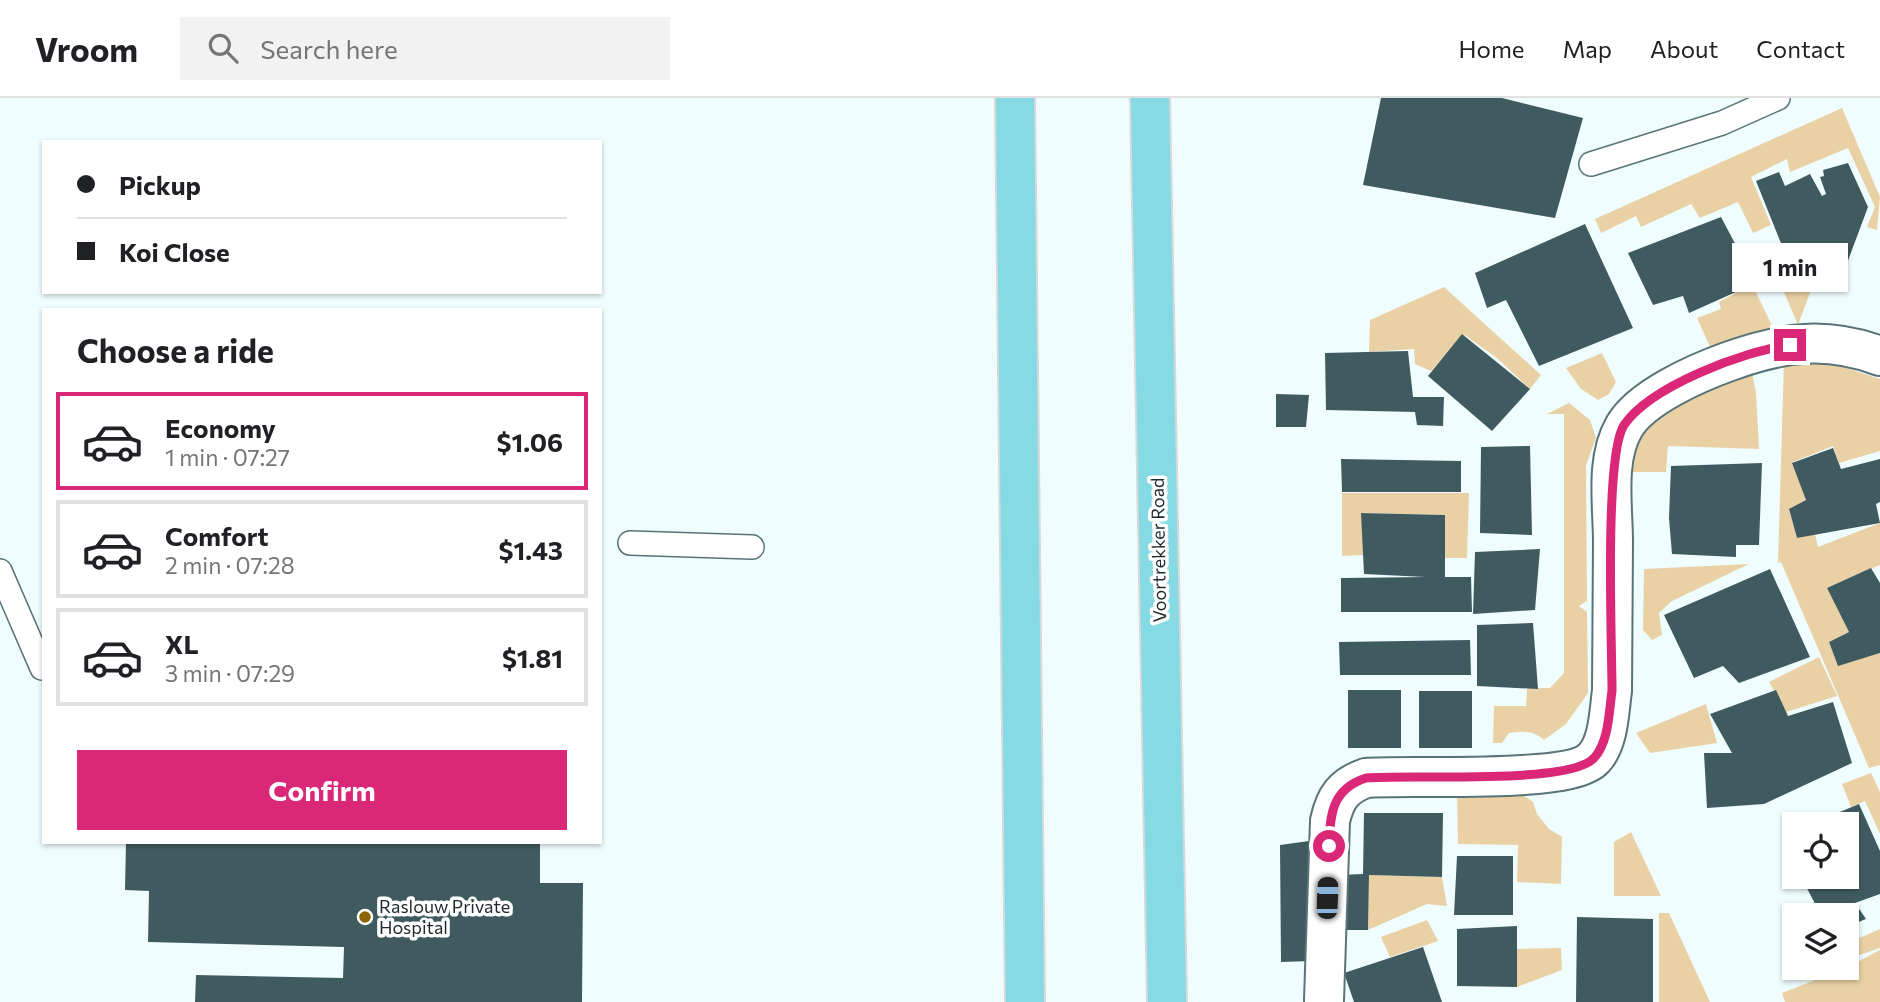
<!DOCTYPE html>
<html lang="en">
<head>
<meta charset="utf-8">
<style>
  body { margin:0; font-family:Commissioner,sans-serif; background:#f2f2f2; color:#202124; height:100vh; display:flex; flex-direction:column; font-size:26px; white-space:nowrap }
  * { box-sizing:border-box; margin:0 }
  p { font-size:23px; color:#757577 }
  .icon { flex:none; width:38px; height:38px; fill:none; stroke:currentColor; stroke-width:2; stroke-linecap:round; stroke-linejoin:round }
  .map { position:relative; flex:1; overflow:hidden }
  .sheet { position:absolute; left:42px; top:210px; width:560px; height:536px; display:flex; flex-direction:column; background:#fff; border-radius:0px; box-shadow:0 2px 5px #0004 }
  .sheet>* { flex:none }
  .hud { position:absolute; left:42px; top:42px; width:560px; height:154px; border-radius:0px; box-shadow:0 2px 5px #0004; display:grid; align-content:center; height:154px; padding:0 35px; background:#fff }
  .buttons { position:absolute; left:1782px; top:714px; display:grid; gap:14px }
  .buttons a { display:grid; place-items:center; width:77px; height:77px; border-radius:0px; background:#fff; box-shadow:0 2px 5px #0004; font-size:35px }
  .end { position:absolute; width:32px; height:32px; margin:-16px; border:9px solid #db2777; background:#fff; box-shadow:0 0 0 4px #fff }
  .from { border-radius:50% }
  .bubble { position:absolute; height:49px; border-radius:0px; background:#fff; box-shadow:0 2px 5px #0004; font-size:23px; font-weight:700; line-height:49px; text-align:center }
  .car { position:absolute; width:21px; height:42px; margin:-21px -10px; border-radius:9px; box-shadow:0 0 5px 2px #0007; background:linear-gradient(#222 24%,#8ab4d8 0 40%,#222 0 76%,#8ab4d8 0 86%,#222 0) }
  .hud b { display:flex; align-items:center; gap:24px; height:66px; font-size:26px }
  .hud b+b { border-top:2px solid #e0e0e0 }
  .hud i { width:18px; height:18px; background:#202124 }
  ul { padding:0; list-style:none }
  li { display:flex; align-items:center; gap:21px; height:98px; margin:0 14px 10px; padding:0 21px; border:4px solid #e0e0e0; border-radius:0px }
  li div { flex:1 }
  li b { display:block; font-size:26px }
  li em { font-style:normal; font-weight:700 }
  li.active { border-color:#db2777 }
  li>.icon { width:63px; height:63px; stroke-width:1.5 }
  h2 { padding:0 35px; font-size:32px; line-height:84px }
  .cta { display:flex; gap:14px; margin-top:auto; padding:14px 35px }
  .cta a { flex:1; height:80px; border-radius:0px; background:#db2777; color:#fff; font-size:28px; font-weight:700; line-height:80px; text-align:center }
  header { display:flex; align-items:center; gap:42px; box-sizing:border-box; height:98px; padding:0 35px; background:#fff; border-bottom:2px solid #e0e0e0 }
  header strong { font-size:33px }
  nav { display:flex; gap:38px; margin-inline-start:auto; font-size:24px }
  .search { width:490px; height:63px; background:#f2f2f2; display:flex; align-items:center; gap:18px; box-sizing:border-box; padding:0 24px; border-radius:0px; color:#757577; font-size:26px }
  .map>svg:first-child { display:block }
</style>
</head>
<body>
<header>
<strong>Vroom</strong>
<div class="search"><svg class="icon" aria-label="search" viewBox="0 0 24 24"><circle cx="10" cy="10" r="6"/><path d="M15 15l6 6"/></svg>Search here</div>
<nav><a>Home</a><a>Map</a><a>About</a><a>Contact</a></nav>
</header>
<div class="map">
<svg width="1880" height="904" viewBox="0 0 1880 904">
  <rect width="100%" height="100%" fill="#f0fdfe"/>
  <path fill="#e9d1a5" d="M1842,10L1880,99L1877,132L1867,129L1875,109L1848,50L1790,74L1787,61L1751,79L1771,127L1753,135L1738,104L1700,120L1691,106L1641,129L1636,118L1601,135L1595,121Z
    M1803,160L1820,168L1798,227L1775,173Z
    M1752,186L1773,230L1743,238L1711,251L1697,220L1721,211L1719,204Z
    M1444,189L1541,277L1530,291L1497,260L1463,236L1431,273L1415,266L1414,251L1369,254L1370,222Z
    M1602,255L1616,284L1609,296L1598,302L1581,291L1566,270Z
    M1784,262L1825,263L1880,281V353L1839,365L1833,348L1793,364L1806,402L1789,412L1797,440L1815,436L1818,449L1880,425V467L1827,490L1849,534L1829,544L1838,567L1880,555V667L1869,670L1781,464L1778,465Z
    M1751,271L1756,294L1759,351L1668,348L1666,374H1622L1644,323Z
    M1569,305L1590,322L1596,340L1586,367L1587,503L1579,508L1587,514L1588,595L1566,626L1544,642C1533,632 1524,633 1509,635L1502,645H1493L1494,608H1526L1527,590H1550L1564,575V316H1547Z
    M1342,395H1469L1467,460H1445L1444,417L1362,415L1364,457L1342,458Z
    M1749,466L1672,503L1659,515L1662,537L1652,542L1643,532L1644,471Z
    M1819,559L1837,598L1786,614L1769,584Z
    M1706,606L1717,645L1650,655L1636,635Z
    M1871,675L1880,694V736L1865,703L1851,709L1842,686Z
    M1457,693H1518L1533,704L1537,716L1549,731L1562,739L1561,786L1517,784L1518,747L1458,746Z
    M1631,734L1661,798H1614V744Z
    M1369,777L1442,779L1447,808L1427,806L1368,832Z
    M1659,815H1669L1710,904H1659Z
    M1427,822L1438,843L1390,859L1381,839Z
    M1880,831V850L1848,861L1846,846Z
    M1561,850L1562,872L1517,889V851Z
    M1880,852V904H1785L1782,895L1846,870Z"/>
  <path fill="#405b5f" d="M1381,0H1502L1583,20L1555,120L1363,87Z
    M1848,65L1868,109L1843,176L1800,159L1789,165L1756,83L1779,74L1785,88L1810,76L1822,98L1826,96L1820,79L1824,78L1823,72Z
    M1721,119L1756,185L1689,215L1683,198L1653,207L1628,155Z
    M1585,126L1633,230L1539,268L1506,202L1487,210L1475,175Z
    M1462,236L1530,291L1492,333L1428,278Z
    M1408,253L1413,299H1444L1443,328L1417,327L1415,314L1326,312L1325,255Z
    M1276,296L1309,297L1306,329H1276Z
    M1530,348L1532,437L1480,435L1481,349Z
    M1833,350L1841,371L1880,361V404L1876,406L1880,425L1797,440L1789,411L1806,402L1792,365Z
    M1341,361L1461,363V394H1342Z
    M1762,365L1759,447H1736V459L1672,456L1669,420L1671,368Z
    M1361,415L1445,417V479H1471L1472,514H1341V480L1425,479L1364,476Z
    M1540,451L1535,512L1473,516L1475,454Z
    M1871,470L1880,485V555L1838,568L1829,544L1849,534L1827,490Z
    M1770,471L1810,559L1739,585L1723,568L1694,580L1664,517Z
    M1533,525L1538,591L1477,588V527Z
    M1470,542L1471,577H1340L1339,544Z
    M1348,592H1401V650H1348Z
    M1776,592L1788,618L1833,604L1852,665L1764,706L1707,710L1704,655H1732L1710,616Z
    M1419,593H1472V650H1419Z
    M1859,706L1880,753V796L1855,805L1866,821L1846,829V817H1821L1801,779H1846V726H1811Z
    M1364,715H1443L1442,779L1369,777L1368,832H1338L1339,777L1363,776Z
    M1309,743L1311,863L1281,864L1280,747Z
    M126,744H540V785H583L582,904H195L196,877L343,880L344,849L148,844L149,793L125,792Z
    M1457,758H1513V817H1454Z
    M1577,819L1653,821V904H1576Z
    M1517,828V889L1457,888V831Z
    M1423,849L1442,904H1354L1344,875Z"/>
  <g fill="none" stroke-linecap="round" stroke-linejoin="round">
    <g stroke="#587478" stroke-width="26">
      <path id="lane" d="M1591,66L1722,25L1778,0
        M630,445L752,449
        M0,473L42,570"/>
    </g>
    <g stroke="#587478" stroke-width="42">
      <path id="street" d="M1324,902L1330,723C1335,700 1343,688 1366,680C1408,676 1570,687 1594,660C1609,644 1609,613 1612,593C1612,543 1613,494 1613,444C1613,408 1605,362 1624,329C1641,299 1699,274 1730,263C1783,244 1826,238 1880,258"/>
    </g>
    <g stroke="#d6d9d9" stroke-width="42">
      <path id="primary" d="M1015,0L1025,904
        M1150,0L1167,904"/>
    </g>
    <use href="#lane" stroke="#fff" stroke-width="23"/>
    <use href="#street" stroke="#fff" stroke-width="38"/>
    <use href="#primary" stroke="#86dae4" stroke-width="38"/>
  </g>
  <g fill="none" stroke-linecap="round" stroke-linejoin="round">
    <path stroke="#db2777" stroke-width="9" d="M1329,748C1330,716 1332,691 1366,680C1409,676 1570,687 1594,660C1609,644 1609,613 1612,593C1612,546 1604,358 1624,327C1651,288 1744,253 1790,247"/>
  </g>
  <circle fill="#8b6505" stroke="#fff" stroke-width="2.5" cx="365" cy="819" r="7"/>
  <g text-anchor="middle" stroke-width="7" stroke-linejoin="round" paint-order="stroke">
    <g font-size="18" fill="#1e2a2b" stroke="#fff">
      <text transform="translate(1159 452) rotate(-91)" y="6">Voortrekker Road</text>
    </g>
    <g font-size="18" fill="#1e2a2b" stroke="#fff" text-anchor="start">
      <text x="379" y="815">Raslouw Private<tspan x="379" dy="21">Hospital</tspan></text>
    </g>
  </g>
</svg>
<div class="buttons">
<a><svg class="icon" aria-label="locate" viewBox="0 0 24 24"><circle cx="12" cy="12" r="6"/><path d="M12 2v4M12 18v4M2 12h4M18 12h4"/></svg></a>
<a><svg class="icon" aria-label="layers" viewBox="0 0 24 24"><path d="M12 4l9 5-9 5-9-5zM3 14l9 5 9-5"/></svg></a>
</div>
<i class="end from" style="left:1329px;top:748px"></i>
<i class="end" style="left:1790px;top:247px"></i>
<div class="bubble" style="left:1732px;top:145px;width:116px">1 min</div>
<i class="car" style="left:1327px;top:800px;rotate:2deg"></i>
<div class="hud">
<b><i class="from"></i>Pickup</b>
<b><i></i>Koi Close</b>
</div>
<section class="sheet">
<h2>Choose a ride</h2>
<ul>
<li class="active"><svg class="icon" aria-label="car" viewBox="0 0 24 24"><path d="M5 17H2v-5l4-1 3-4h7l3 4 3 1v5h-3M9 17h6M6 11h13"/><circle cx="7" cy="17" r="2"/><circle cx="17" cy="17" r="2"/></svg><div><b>Economy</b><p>1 min · 07:27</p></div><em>$1.06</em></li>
<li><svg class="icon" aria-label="car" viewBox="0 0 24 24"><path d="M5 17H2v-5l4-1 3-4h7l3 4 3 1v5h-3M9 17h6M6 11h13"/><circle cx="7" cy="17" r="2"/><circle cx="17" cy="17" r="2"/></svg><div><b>Comfort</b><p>2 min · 07:28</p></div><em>$1.43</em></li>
<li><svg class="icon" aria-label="car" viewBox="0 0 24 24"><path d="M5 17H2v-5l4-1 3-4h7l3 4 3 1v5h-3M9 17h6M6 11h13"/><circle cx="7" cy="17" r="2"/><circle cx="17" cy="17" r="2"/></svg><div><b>XL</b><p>3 min · 07:29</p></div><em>$1.81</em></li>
</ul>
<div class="cta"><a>Confirm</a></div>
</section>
</div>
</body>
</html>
